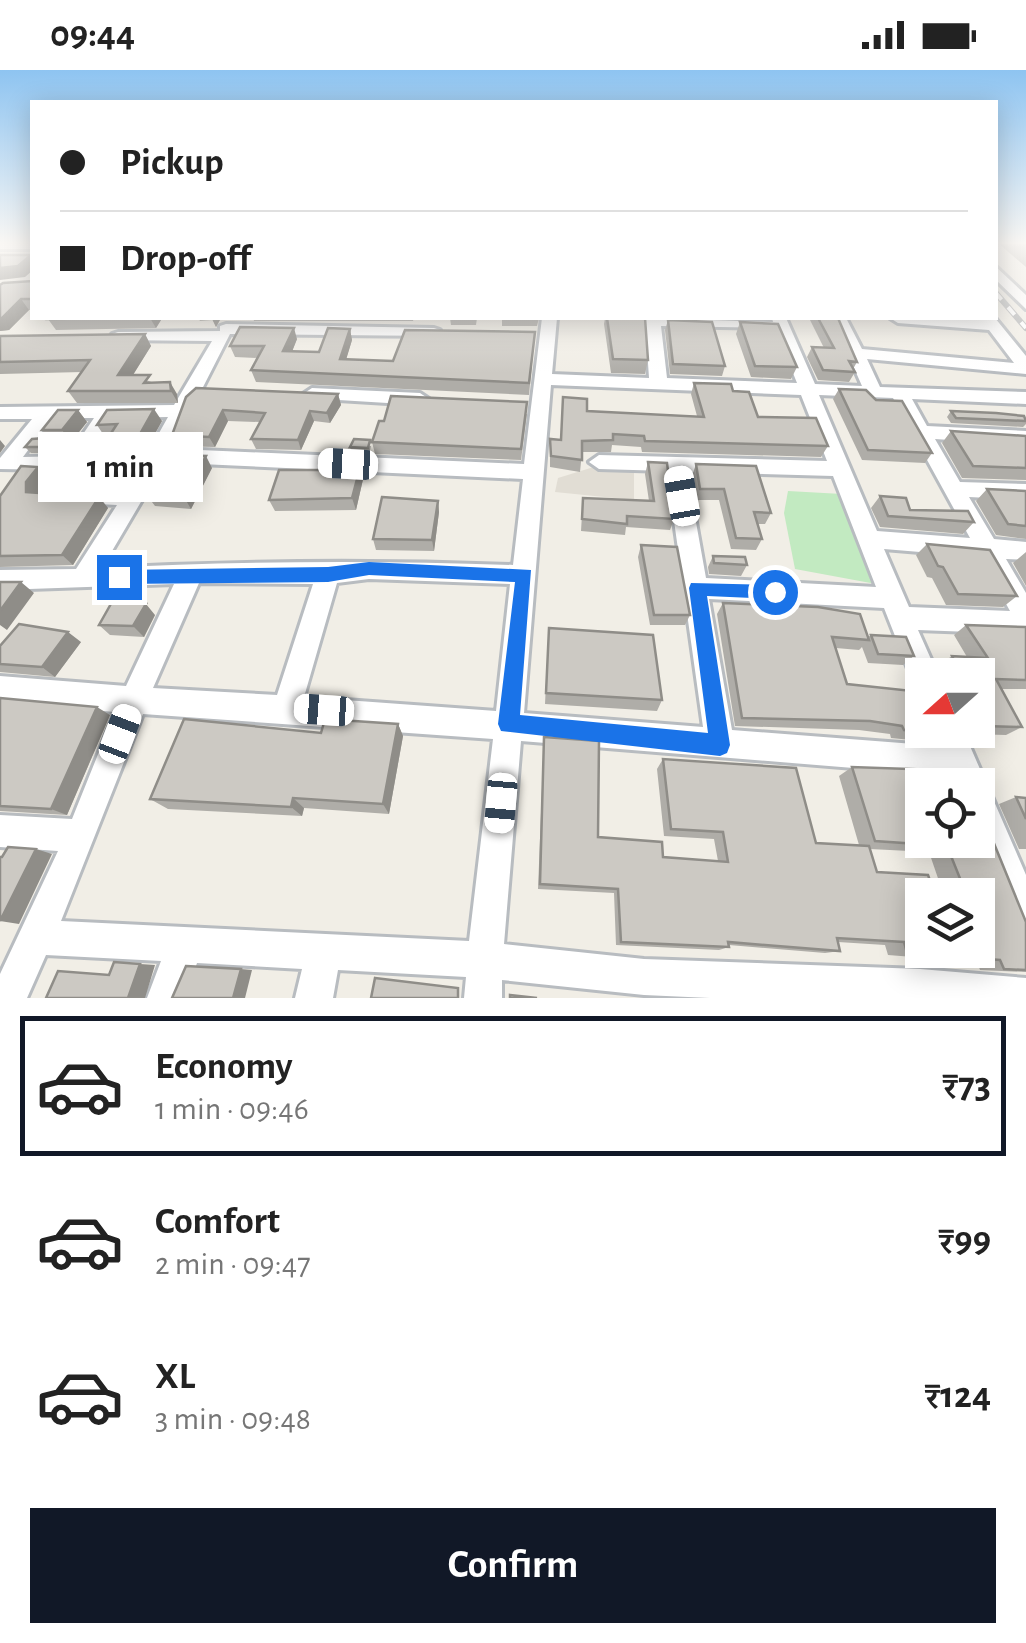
<!DOCTYPE html>
<html lang="en">
<head>
<meta charset="utf-8">
<style>
  body { margin:0; font-family:"Alegreya Sans",sans-serif; background:#f2f2f2; color:#222; height:100vh; display:flex; flex-direction:column; font-size:38px; white-space:nowrap }
  * { box-sizing:border-box; margin:0 }
  p { font-size:32px; color:#767676 }
  .icon { flex:none; width:55px; height:55px; fill:none; stroke:currentColor; stroke-width:2; stroke-linecap:round; stroke-linejoin:round }
  .map { position:relative; height:928px; overflow:hidden }
  .drawer { display:flex; flex-direction:column; background:#fff; flex:1 }
  .drawer>* { flex:none }
  .guide { position:absolute; left:30px; top:30px; width:968px; height:220px; border-radius:0px; box-shadow:0 5px 25px #0003; display:grid; align-content:center; height:220px; padding:0 30px; background:#fff }
  .needle { width:65px; rotate:249deg }
  .tools { position:absolute; left:905px; top:588px; display:grid; gap:20px }
  .tools a { display:grid; place-items:center; width:90px; height:90px; border-radius:0px; background:#fff; box-shadow:0 5px 25px #0003; font-size:50px }
  .end { position:absolute; width:45px; height:45px; margin:-22px; border:12px solid #1a73e8; background:#fff; box-shadow:0 0 0 5px #fff }
  .from { border-radius:50% }
  .bubble { position:absolute; height:70px; border-radius:0px; background:#fff; box-shadow:0 5px 25px #0003; font-size:32px; font-weight:700; line-height:70px; text-align:center }
  .car { position:absolute; width:30px; height:60px; margin:-30px -15px; border-radius:12px; box-shadow:0 0 8px 2px #0007; background:linear-gradient(#fff 24%,#345 0 40%,#fff 0 76%,#345 0 86%,#fff 0) }
  .guide b { display:flex; align-items:center; gap:35px; height:95px; font-size:38px }
  .guide b+b { border-top:2px solid #e0e0e0 }
  .guide i { width:25px; height:25px; background:#222 }
  ul { padding:18px 0 0; list-style:none }
  li { display:flex; align-items:center; gap:30px; height:140px; margin:0 20px 15px; padding:0 10px; border:5px solid transparent; border-radius:0px }
  li div { flex:1 }
  li b { display:block; font-size:38px }
  li em { font-style:normal; font-weight:700 }
  li.active { border-color:#111827 }
  li>.icon { width:90px; height:90px; stroke-width:1.5 }
  .primary-button { display:flex; gap:20px; margin-top:auto; padding:20px 30px }
  .primary-button a { flex:1; height:115px; border-radius:0px; background:#111827; color:#fff; font-size:40px; font-weight:700; line-height:115px; text-align:center }
  .status { display:flex; justify-content:space-between; align-items:center; height:70px; padding:0 50px; background:#fff; direction:ltr }
  .status svg { height:28px; fill:currentColor }
  .map>svg:first-child { display:block }
</style>
</head>
<body>
<div class="status"><b>09:44</b><svg viewBox="0 0 49 12"><path d="M0 12V9h3v3zM5 12V6h3v6zM10 12V3h3v9zM15 12V0h3v12zM26 1h20v11H26zM47 4h2v5h-2z"/></svg></div>
<div class="map">
<svg width="1026" height="928" viewBox="0 0 1026 928">
  <rect width="100%" height="100%" fill="#f1eee6"/>
  <path fill="#e1ddd4" d="M597,396L634,399V430L555,422L558,408Z"/>
  <path fill="#c2eac1" d="M788,421L842,424L876,514L795,499L784,443Z"/>
  <g fill="none" stroke-linecap="round" stroke-linejoin="round">
    <g stroke="#b8bcc0" stroke-width="6">
      <path id="minor" d="M0,174H32V179H0Z
        M995,196L1026,225V239L995,209Z
        M542,248H557L552,304L649,308L645,248L773,252L772,248H786L815,314L862,316L832,248H846L862,279L1014,293L989,260L898,253L890,248H995L1026,286V304L867,289L880,317L1026,322V334L912,329L927,356L1026,361V375L935,369L960,412L1026,414V430L969,427L994,469L1026,472V490L1006,489L1026,523V564L918,560L938,605H922V617L914,614L884,538L709,529L732,660L940,676L934,660H963L1026,805V863L1014,858L978,768V715H956L952,706L521,671L504,874L644,889L920,899L1026,908V928H710L644,925L502,910V928H464L466,907L338,900L333,928H295L302,899L197,893L185,928H147L161,891L46,885L27,928H0V904L58,781L0,777V745L72,749L115,642L0,632V606L126,616L174,514L0,520V500L76,499L117,435L43,431L40,425L58,400L0,399V388L32,349H0V337L174,335L212,271L112,270V264L118,262L220,261V256L226,254L434,258L440,260V266L230,264L170,382L178,379L524,394ZM661,256L775,258L797,313L667,308ZM551,315L801,325L827,391L599,385L589,392L599,399L667,401L703,657L524,643ZM819,325L893,328L970,468L877,461ZM168,347L127,420L67,418L113,348ZM52,348H94L68,386L23,387ZM168,386L178,393L523,409L513,495C376,490 239,491 102,498ZM687,402L833,406L876,517L706,508ZM884,479L980,487L1010,541L909,537ZM369,509L510,514L496,641L304,627L337,513ZM199,513L313,514L277,625L153,618ZM143,644L493,669L469,871L61,851Z
        M312,318L420,323L429,329L420,335L306,328L303,324Z"/>
    </g>
    <use href="#minor" fill="#fff" fill-rule="evenodd"/>
    <g stroke="#b5b6b7" stroke-width="6">
      <path id="rail" d="M995,222L1026,258"/>
    </g>
    <use href="#rail" stroke="#fff" stroke-width="4" stroke-dasharray="10" stroke-linecap="butt"/>
  </g>
  <path fill="#afada8" fill-rule="evenodd" d="M999,174H1026V197Z
    M32,211V240H29L9,260L0,261Z
    M159,248L161,250L156,258L56,260L48,249Z
    M198,248H221L216,257L213,250L200,251Z
    M253,248H414L413,251H254Z
    M450,248H477L476,255H451Z
    M502,248H539L537,256H502Z
    M573,248H605V250H574Z
    M605,248H645L648,290L645,304L611,303L604,254Z
    M809,248H838L857,292L853,299L855,302L849,312L818,310L807,287L812,277L824,278Z
    M668,250L725,296L722,306L670,304L665,260Z
    M740,252L797,297L791,309L751,307L736,264Z
    M350,259L352,270L346,289L393,291L535,262L529,325L256,312L251,300L258,288L235,287L230,276L297,269L292,281L319,282Z
    M145,264L151,276L133,305L154,313L177,324L178,333H77L68,321L82,302L0,304V266Z
    M694,313L733,321L758,347L828,376L821,387L642,382L641,377L612,375L611,382H582L580,402L550,397V369L561,370L587,341L697,346L691,324Z
    M839,319L932,383L925,393L862,390L833,329Z
    M338,324L341,335L330,353L314,351L301,380L256,379L251,369L260,352L228,351L215,377L178,376L172,365L186,327Z
    M78,340L87,352L71,372H52L42,360Z
    M951,341L1026,349V354L1023,357L951,353L947,347Z
    M527,344L521,390L375,384L372,372Z
    M162,351L144,383H115L106,371L109,367H105L97,355Z
    M951,361L1026,366V410L962,408L942,373Z
    M46,368L51,374L45,383H31L25,377Z
    M371,376L369,384L352,383L350,377Z
    M648,392L674,449L670,460L626,457L625,465L581,461L583,428L649,431L645,404Z
    M361,394L364,405L356,440L275,441L269,430L330,400Z
    M696,394L771,443L765,454H758L762,469L756,480L731,479L719,430H696L692,406Z
    M38,397L48,408L37,423L99,427L108,438L73,495L0,497V426Z
    M212,398L191,439L155,436L146,424Z
    M987,419L1026,421V469L996,465L976,431Z
    M880,426L910,440L974,452L963,464L880,457L871,438Z
    M438,431L439,442L434,481L376,480L373,469Z
    M927,474L1017,526L1003,537L946,535L932,508L927,507L916,485Z
    M641,475L690,545L685,555H650L638,487Z
    M1026,482V516L1013,493Z
    M713,486L747,495L741,506L709,504L708,497Z
    M723,533L868,567L871,565L914,586L903,595L868,593L862,577L859,580L836,578L847,614L946,664L932,672L891,668L890,664L859,660L735,656L717,544Z
    M155,545L144,567L110,565L99,555Z
    M966,555L1026,557V619H1002L1022,657L1006,665L969,664L967,660H978V605H943L939,595L952,586L967,587L954,565Z
    M548,571L662,630L657,641L545,634Z
    M81,572L55,607L0,602V576Z
    M0,628L110,645L67,745L0,741Z
    M398,654L403,666L389,744L304,738L302,746L168,739L150,729L321,663Z
    M544,667L598,767L663,787L718,791L714,769L664,766L657,699L663,689L816,773L859,775L839,706L852,697L978,721L989,745L983,747L1026,852V902L980,900L977,892L888,885L885,875L838,872L840,881L825,883L729,875V877L719,880L616,875L614,823L538,819ZM870,779L929,782L942,820L933,819L877,802Z
    M1016,727L1026,728V779H1019L999,734Z"/>
  <path fill="#8f8d88" d="M31,185L32,188V201L25,207L0,210V198Z
    M21,229L29,240L9,260L0,261V250Z
    M150,248H159L161,250L156,258Z
    M213,248H221L216,257L212,249Z
    M294,258L297,269L288,292L283,281Z
    M350,259L352,270L343,300L340,289Z
    M145,264L151,276L126,316L118,305Z
    M170,312L177,324L178,333L171,321Z
    M338,324L341,335L330,353L327,343Z
    M154,339L162,351L144,383L136,371Z
    M78,340L87,352L71,372L62,360Z
    M223,340L228,351L215,377L209,367Z
    M310,341L314,351L301,380L298,370Z
    M46,368L51,374L45,383L40,377Z
    M0,370L5,376L0,383Z
    M206,386L212,398L191,439L184,427Z
    M361,394L364,405L356,440L352,428Z
    M38,397L48,408L37,423L26,422V412Z
    M99,427L108,438L73,495L62,485Z
    M438,431L439,442L434,481L432,470Z
    M21,512L34,523L7,560L0,555V541Z
    M146,534L155,545L144,567L133,556Z
    M68,562L81,572L55,607L42,597Z
    M97,637L110,645L67,745L51,739Z
    M398,654L403,666L389,744L383,734Z
    M293,728L304,738L302,746L291,737Z
    M36,779L52,784L19,854L0,851Z
    M140,894L155,895L145,928H128Z
    M241,899L252,900L245,928H233Z"/>
  <path fill="#ccc9c3" stroke="#8f8d88" stroke-width="2.5" fill-rule="evenodd" d="M0,185H31L18,196L0,198Z
    M32,211V229H21L0,250V215L3,213Z
    M49,248H139L48,249Z
    M607,248H645L648,290L613,289Z
    M818,248H838L857,292L849,291L855,302L823,300L812,277L834,278Z
    M668,250L712,252L725,296L673,294Z
    M740,252L778,254L797,297L755,296Z
    M240,257L294,258L283,281L319,282L328,258L350,259L340,289L393,291L405,260L535,262L529,313L251,300L264,276H230Z
    M145,264L118,305H150L144,313L170,312L171,321H68L90,290L0,292V266Z
    M694,313L731,314L733,321L749,322L758,347L816,348L828,376L645,371L644,366L613,364V370L582,371V390L551,386L550,369L561,370L563,327L587,329V341L704,347Z
    M196,318L338,324L327,343L310,341L298,370L251,369L265,343L223,340L209,367L172,365L186,327Z
    M839,319L866,320L876,330L902,331L932,383L868,380Z
    M391,326L527,332L521,379L372,372L379,351H384Z
    M154,339L136,371H106L117,354L97,355L107,340Z
    M58,340H78L62,360H42Z
    M951,341L996,343L1024,346L1026,351L956,348Z
    M951,361L1026,366V398L973,396Z
    M46,368L40,377H25L32,369Z
    M354,369L370,370L368,378L350,377Z
    M169,385L206,386L184,427L146,424Z
    M332,392L361,394L352,428L269,430L279,400H330Z
    M648,392L667,393L674,449L627,446V454L582,449L583,428L654,431Z
    M696,394L756,396L771,443L754,442L762,469L736,468L724,419H700Z
    M21,396L38,397L26,412V422L99,427L62,485L0,486V426Z
    M987,419L1026,421V456L1008,454Z
    M880,426L906,428L910,440L968,441L974,452L888,446Z
    M382,427L438,431L432,470L373,469Z
    M927,474L990,480L1017,526L958,524L943,497L938,496Z
    M641,475L677,477L690,545H654Z
    M713,486L745,487L747,495L714,493Z
    M0,512H21L0,541Z
    M112,532L146,534L133,556L99,555Z
    M723,533L818,537L860,544L869,570L832,567L847,614L922,622V660H944L946,664L904,660L902,656L870,651L742,648Z
    M19,554L68,562L42,597L0,594V576Z
    M966,555L1026,557V610L996,609L1022,657L984,656L978,645V605H961L952,586L988,588Z
    M549,558L653,565L662,630L546,623Z
    M871,565L906,567L914,586L878,584Z
    M0,628L97,637L51,739L0,736Z
    M184,649L321,663L325,649L398,654L383,734L293,728L291,737L150,729Z
    M544,667L599,671L598,767L662,772L663,787L728,792L723,762L671,759L663,689L796,698L816,773L869,776L877,802L928,805L933,819L965,821L947,776L875,771L852,697L968,701L975,715H922V770H978V721L989,745L982,744L1026,852V900L1004,899L1000,890L907,883L904,872L837,868L840,881L728,872L729,877L621,872L618,819L540,814ZM922,825H978V880H922Z
    M1016,727L1026,728V749Z
    M8,777L36,779L0,851V787H2Z
    M114,892L140,894L128,928H46L58,901L109,905Z
    M186,896L241,899L233,928H172Z
    M375,908L458,918V928H371Z
    M510,925L537,928H510Z"/>
  <linearGradient id="sky" x2="0" y2="1"><stop stop-color="#8ec4f1"/><stop offset="0.57" stop-color="#f9f7f4"/><stop offset="1" stop-color="#f9f7f4" stop-opacity="0"/></linearGradient>
  <rect width="1026" height="303" fill="url(#sky)"/>
  <path fill="#1a73e8" d="M369,492L531,500L520,645L708,663L689,518L691,513L775,515L784,522L775,529L707,526L730,675L727,683L720,686L501,661L498,654L515,512L369,505L328,512L119,514L110,507L119,500L328,497Z"/>
</svg>
<div class="tools">
<a><svg class="needle" viewBox="-14 -14 28 28"><path d="M0-13l5 13h-10z" fill="#e53935"/><path d="M0 13l5-13h-10z" fill="#767676"/></svg></a>
<a><svg class="icon" aria-label="locate" viewBox="0 0 24 24"><circle cx="12" cy="12" r="6"/><path d="M12 2v4M12 18v4M2 12h4M18 12h4"/></svg></a>
<a><svg class="icon" aria-label="layers" viewBox="0 0 24 24"><path d="M12 4l9 5-9 5-9-5zM3 14l9 5 9-5"/></svg></a>
</div>
<i class="end from" style="left:775px;top:522px"></i>
<i class="end" style="left:119px;top:507px"></i>
<div class="bubble" style="left:38px;top:362px;width:165px">1 min</div>
<i class="car" style="left:348px;top:394px;rotate:273deg"></i>
<i class="car" style="left:682px;top:426px;rotate:350deg"></i>
<i class="car" style="left:324px;top:640px;rotate:274deg"></i>
<i class="car" style="left:120px;top:664px;rotate:21deg"></i>
<i class="car" style="left:501px;top:733px;rotate:185deg"></i>
<div class="guide">
<b><i class="from"></i>Pickup</b>
<b><i></i>Drop-off</b>
</div>
</div>
<section class="drawer">
<ul>
<li class="active"><svg class="icon" aria-label="car" viewBox="0 0 24 24"><path d="M5 17H2v-5l4-1 3-4h7l3 4 3 1v5h-3M9 17h6M6 11h13"/><circle cx="7" cy="17" r="2"/><circle cx="17" cy="17" r="2"/></svg><div><b>Economy</b><p>1 min · 09:46</p></div><em>₹73</em></li>
<li><svg class="icon" aria-label="car" viewBox="0 0 24 24"><path d="M5 17H2v-5l4-1 3-4h7l3 4 3 1v5h-3M9 17h6M6 11h13"/><circle cx="7" cy="17" r="2"/><circle cx="17" cy="17" r="2"/></svg><div><b>Comfort</b><p>2 min · 09:47</p></div><em>₹99</em></li>
<li><svg class="icon" aria-label="car" viewBox="0 0 24 24"><path d="M5 17H2v-5l4-1 3-4h7l3 4 3 1v5h-3M9 17h6M6 11h13"/><circle cx="7" cy="17" r="2"/><circle cx="17" cy="17" r="2"/></svg><div><b>XL</b><p>3 min · 09:48</p></div><em>₹124</em></li>
</ul>
<div class="primary-button"><a>Confirm</a></div>
</section>
</body>
</html>
